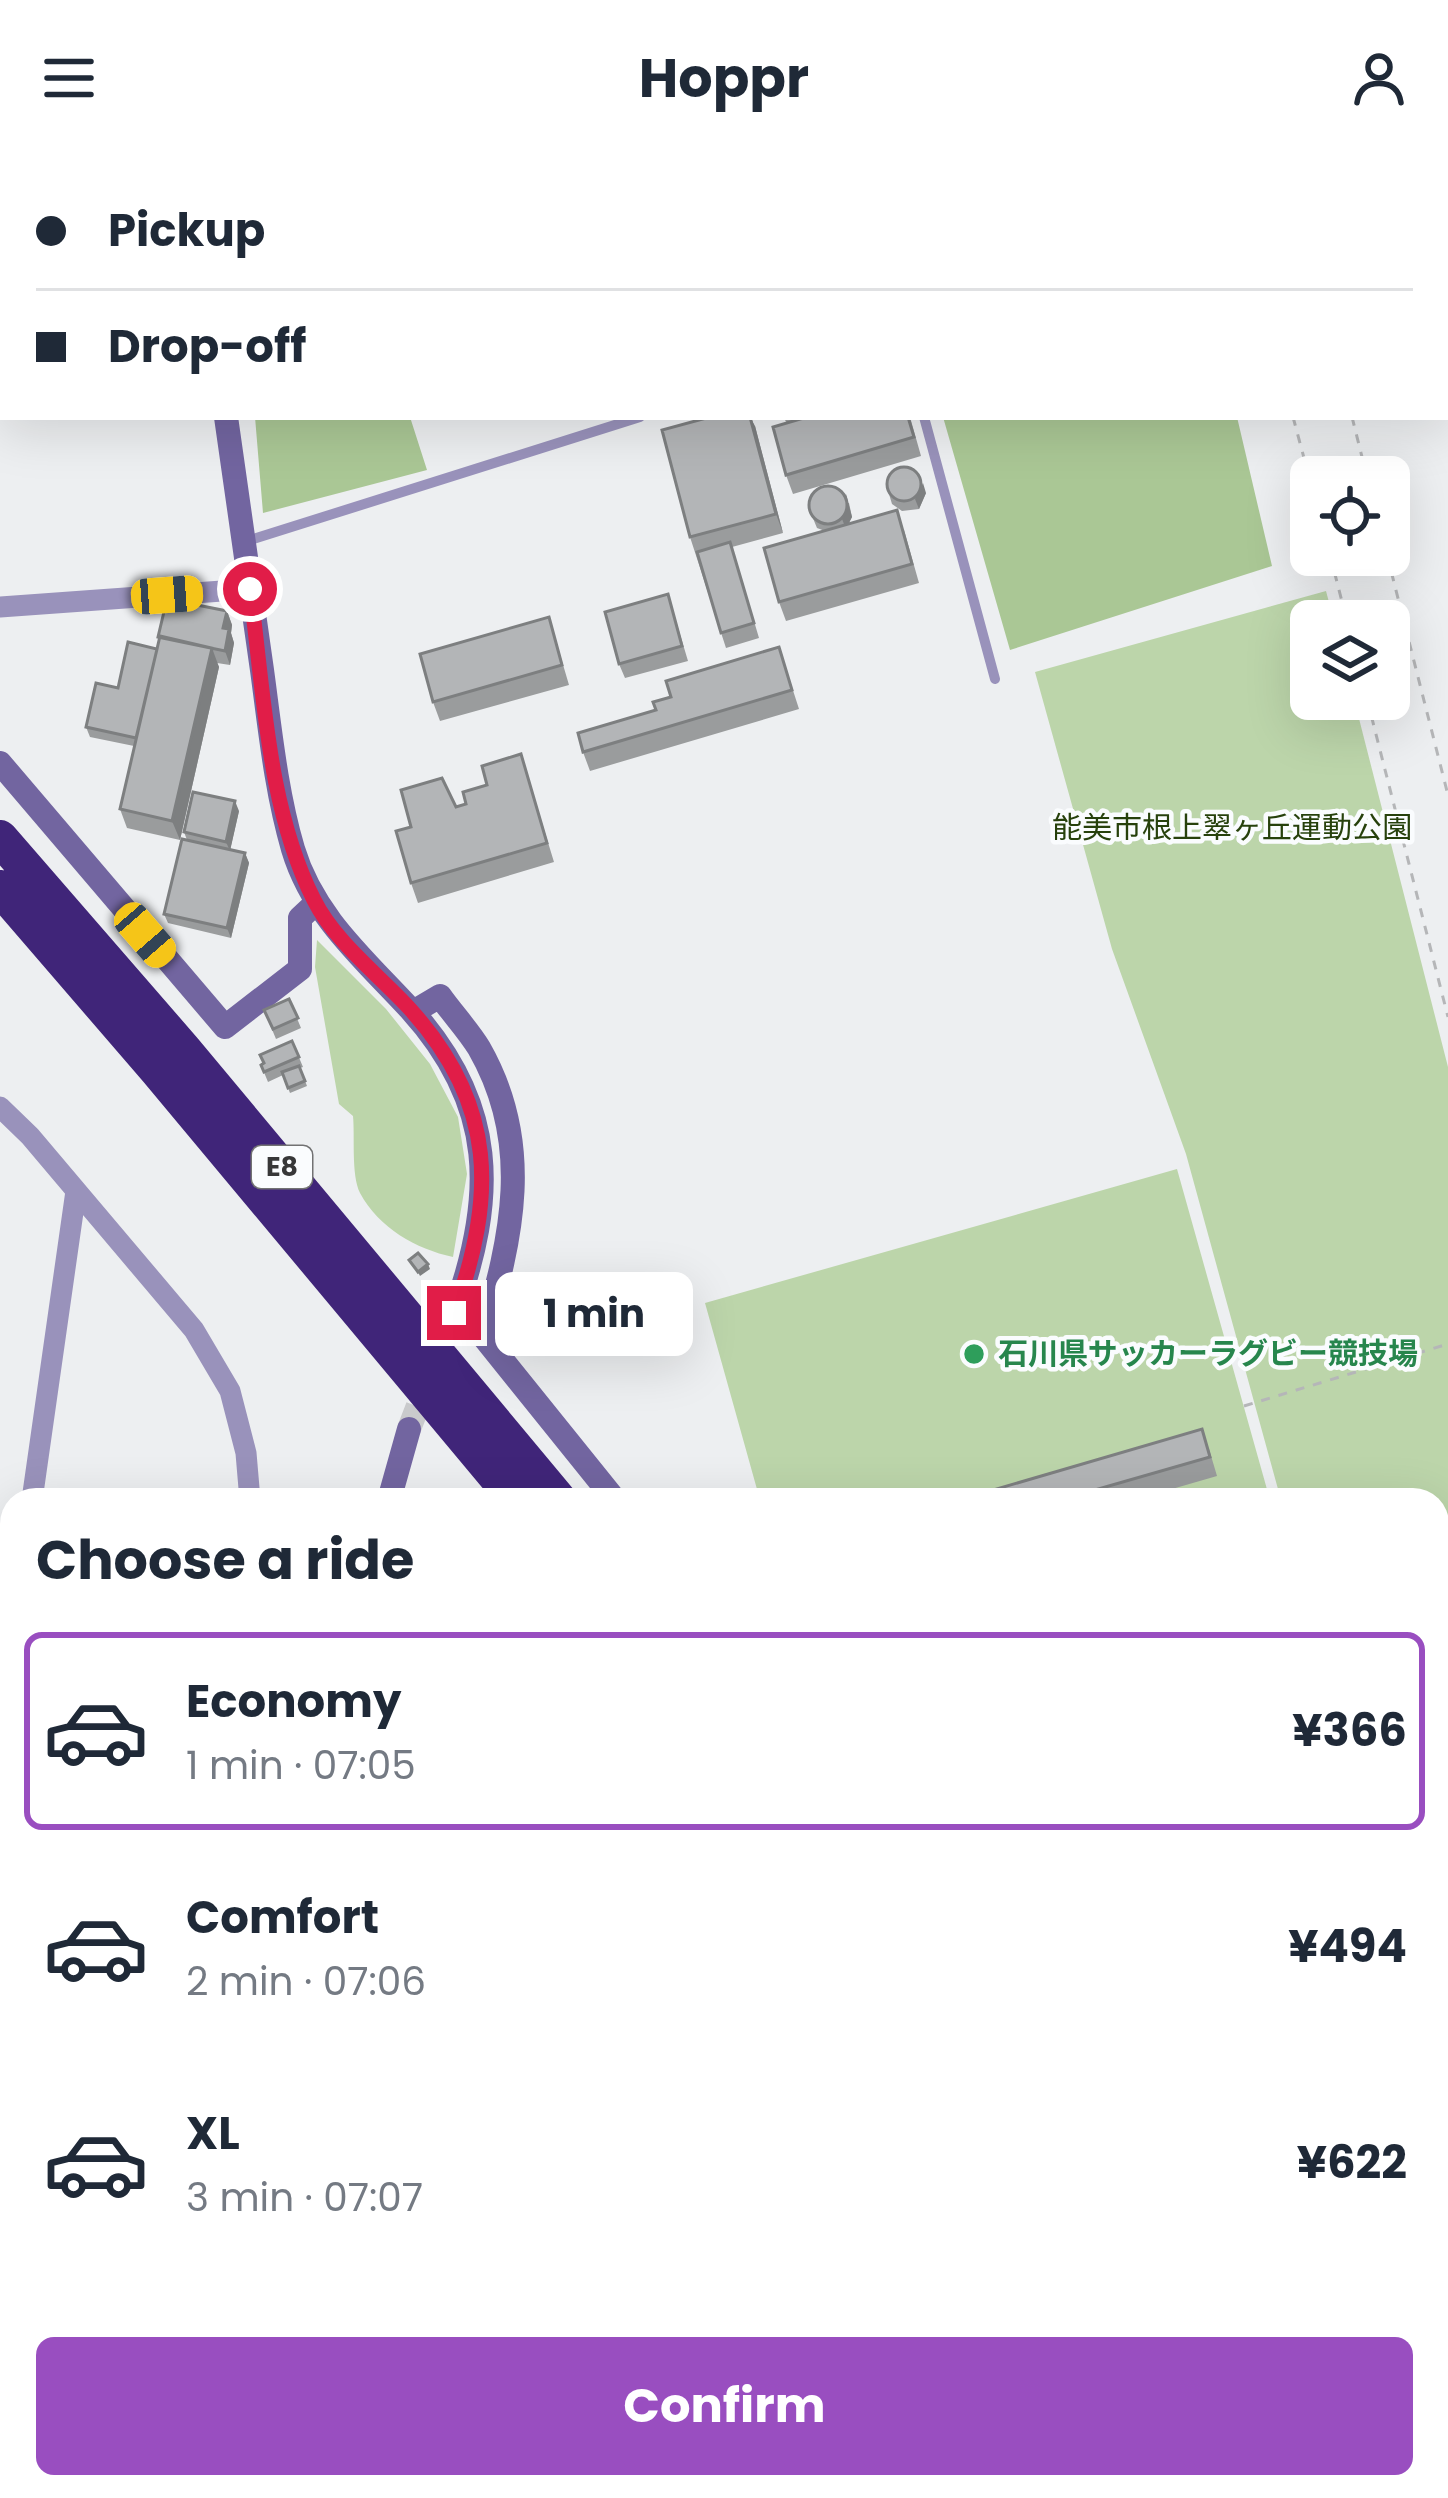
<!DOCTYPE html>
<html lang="en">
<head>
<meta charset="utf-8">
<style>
  body { margin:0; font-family:Poppins,"Noto Sans JP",sans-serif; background:#f6f6f7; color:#1f2937; height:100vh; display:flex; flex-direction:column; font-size:45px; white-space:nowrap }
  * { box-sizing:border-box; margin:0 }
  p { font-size:39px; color:#747a83 }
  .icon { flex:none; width:66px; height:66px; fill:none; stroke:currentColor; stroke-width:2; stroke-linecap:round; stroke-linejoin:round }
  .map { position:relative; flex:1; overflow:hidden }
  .side { position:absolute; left:0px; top:1332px; width:1449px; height:1011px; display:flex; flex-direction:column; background:#fff; border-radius:36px 36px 0 0; box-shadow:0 12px 48px #0002 }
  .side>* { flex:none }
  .banner { position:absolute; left:0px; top:0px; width:1449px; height:264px; box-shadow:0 12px 48px #0002; display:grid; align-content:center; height:264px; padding:0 36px; background:#fff }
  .buttons { position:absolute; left:1290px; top:300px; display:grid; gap:24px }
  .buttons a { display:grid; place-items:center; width:120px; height:120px; border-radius:18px; background:#fff; box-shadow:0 12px 48px #0002; font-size:60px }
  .end { position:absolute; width:54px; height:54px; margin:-27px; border:15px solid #e11d48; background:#fff; box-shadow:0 0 0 6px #fff }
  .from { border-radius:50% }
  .bubble { position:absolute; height:84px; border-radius:18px; background:#fff; box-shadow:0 12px 48px #0002; font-size:39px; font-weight:700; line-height:84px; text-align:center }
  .car { position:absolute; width:36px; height:72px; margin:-36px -18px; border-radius:15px; box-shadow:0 0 9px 3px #0007; background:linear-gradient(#f5c518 24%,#345 0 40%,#f5c518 0 76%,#345 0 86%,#f5c518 0) }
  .banner b { display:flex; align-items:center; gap:42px; height:114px; font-size:45px }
  .banner b+b { border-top:3px solid #e0e1e3 }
  .banner i { width:30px; height:30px; background:#1f2937 }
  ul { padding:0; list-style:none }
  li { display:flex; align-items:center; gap:36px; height:198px; margin:0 24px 18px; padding:0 12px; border:6px solid transparent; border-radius:18px }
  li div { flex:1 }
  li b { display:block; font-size:45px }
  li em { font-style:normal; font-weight:700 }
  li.selected { border-color:#994ec0 }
  li>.icon { width:108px; height:108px; stroke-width:1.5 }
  h2 { padding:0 36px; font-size:54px; line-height:144px }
  .action { display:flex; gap:24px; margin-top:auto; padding:24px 36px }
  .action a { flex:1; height:138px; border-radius:18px; background:#994ec0; color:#fff; font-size:48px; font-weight:700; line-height:138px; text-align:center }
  header { display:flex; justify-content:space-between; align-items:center; height:156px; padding:0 36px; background:#fff; font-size:54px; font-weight:700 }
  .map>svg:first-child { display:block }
</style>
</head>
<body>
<header><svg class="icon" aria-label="menu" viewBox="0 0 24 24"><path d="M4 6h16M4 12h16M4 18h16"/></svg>Hoppr<svg class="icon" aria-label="person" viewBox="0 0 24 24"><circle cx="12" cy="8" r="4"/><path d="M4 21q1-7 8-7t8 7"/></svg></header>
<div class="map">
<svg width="1448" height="2342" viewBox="0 0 1448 2342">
  <rect width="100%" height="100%" fill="#edeff1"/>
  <path fill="#bcd5aa" d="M1326,435L1334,465H1311V543H1354L1448,911V2342H1295L1288,2331H1437V1344H1281L1186,998L1112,793L1035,516Z
    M317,784L386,853L430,908L458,961L467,1018L453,1101C416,1093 379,1072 360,1037C351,1018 355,981 353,960L339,948L315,811Z
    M1177,1013L1270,1344H760L705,1147Z"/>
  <path fill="#aac795" d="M682,0H1175L1176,3H673Z
    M255,261H410L427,314L263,357Z
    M943,261H1237L1272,410L1010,494Z"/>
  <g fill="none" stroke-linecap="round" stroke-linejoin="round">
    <path stroke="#c9cacc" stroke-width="24" stroke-dasharray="24 12" stroke-linecap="butt" d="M409,1273L454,1157"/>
    <path stroke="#b5b6b8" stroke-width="3" stroke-dasharray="9 9" stroke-linecap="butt" d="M526,0V3
      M1224,0L1225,3
      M1286,0V3
      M1293,261L1311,328
      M1352,261L1367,321
      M1330,399L1347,465
      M1387,399L1448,639
      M1367,543L1448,861
      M1244,1250L1448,1188
      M1448,2178L1443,2195L1448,2200"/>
    <path stroke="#9992bb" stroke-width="10" d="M924,261L995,523
      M247,385L640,261"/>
    <path stroke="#9992bb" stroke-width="21" d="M598,3L608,0
      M0,451L250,433
      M0,951L30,980L194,1174L230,1235L246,1297L250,1344
      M32,1344L76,1035
      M0,1573L12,1487
      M0,2179L12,2182
      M775,2331L777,2342
      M1031,2331L1035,2342
      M483,2342L509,2338L508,2331"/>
    <path stroke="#7265a0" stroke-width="24" d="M214,0V3
      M0,200L3,199
      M226,261C238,345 250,429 262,514C270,573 276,635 293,693C313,760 364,803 410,853C497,949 496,1041 454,1157
      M0,607L225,871L300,813V762L315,748
      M413,856L440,840C452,857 468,874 479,892C534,988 512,1081 483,1180L615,1344
      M389,1344L409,1273
      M0,1784L12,1791
      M633,2331L637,2342
      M1367,2331L1381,2342
      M509,2338V2342
      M1430,2342L1448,2332"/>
    <path stroke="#402579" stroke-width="36" d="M0,682L184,894L559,1344
      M0,732L157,914L516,1344
      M1221,2331L1228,2342
      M1261,2331L1268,2342"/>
  </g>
  <path fill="#9a9c9d" d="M783,261H910L921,300L793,338L786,319L787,267Z
    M755,270L783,377L732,391L759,482L726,492L690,381Z
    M926,337L919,353L902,355L892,348L889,338Z
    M849,347L852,361L848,368L904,374L919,427L786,465L779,446L825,375L817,372L808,350Z
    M668,438L688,505L625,522L619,508Z
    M227,455L232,469L231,477L234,487L230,509L217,507L219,511L180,684L127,672L120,653L134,590L90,581L86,571L118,532L157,493Z
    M549,461L569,529L440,565L433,546Z
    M779,491L799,553L590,615L583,596L656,554L671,541Z
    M521,598L554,706L418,747L411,727V671L466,648Z
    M239,655L230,694L245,697L249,707L231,782L168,767L164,758L187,684L184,676Z
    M289,843L301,872L276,883L264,854Z
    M292,885L303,911L300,912L307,930L290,937L283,919L268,926L261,909Z
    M1209,1293L1217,1320L1134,1344H959Z
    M0,2020L12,2021V2146H7L5,2163H0Z"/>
  <path fill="#7d7f80" d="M750,261L755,270L783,377L776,358Z
    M923,327L926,337L919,353L915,343Z
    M846,338L852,361L846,373L842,363Z
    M227,455L232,469L231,477L234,487L230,509L225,495L223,472Z
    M212,492L219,511L180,684L172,665Z
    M235,645L239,655L230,695L226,686Z
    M245,697L249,707L231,782L227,772Z
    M428,1108L430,1113L420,1120L418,1116Z
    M0,2126L7,2146L5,2163L0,2150Z"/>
  <path fill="#b3b5b7" stroke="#7d7f80" stroke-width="3" d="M710,261H750L776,358L690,381L662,274Z
    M807,261H908L914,281L786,319L773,271Z
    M887 328a17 17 0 1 1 34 0a17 17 0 1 1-34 0Z
    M809 349a19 19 0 1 1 38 0a19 19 0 1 1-38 0Z
    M897,354L912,408L779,446L764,392Z
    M730,386L754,467L721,477L697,396Z
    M668,438L682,490L619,508L605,456Z
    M167,443L227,455L223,472L229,473L225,495L158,481Z
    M549,461L562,509L433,546L420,498Z
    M160,480L212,492L172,665L120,653Z
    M128,486L157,493L136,582L86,571L96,527L118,532Z
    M779,491L792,534L583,596L578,577L656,554L653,546L671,541L666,525Z
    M521,598L547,687L411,727L396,675L411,671L401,634L442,622L456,651L466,648L463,636L487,629L482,610Z
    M193,636L235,645L226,686L184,676Z
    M182,683L245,697L227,772L164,758Z
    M289,843L298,862L273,873L264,854Z
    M292,885L299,901L264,916L261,909L264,907L260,899Z
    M299,910L305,925L288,932L282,916Z
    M418,1097L428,1108L418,1116L409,1104Z
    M1202,1273L1210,1301L1060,1344H959Z
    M0,2020L12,2021V2128L0,2126Z"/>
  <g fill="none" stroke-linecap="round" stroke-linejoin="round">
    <path stroke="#e11d48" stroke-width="15" d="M250,433C264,535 267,651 314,744C335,786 379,819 410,853C497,949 496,1041 454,1157"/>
  </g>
  <circle fill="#2e9e5b" stroke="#fafcfe" stroke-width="4.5" cx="974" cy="1198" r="12"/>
  <g text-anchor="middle" stroke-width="9" stroke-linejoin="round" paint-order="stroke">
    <rect fill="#fafcfe" stroke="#727273" stroke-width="3" x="252" y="990" width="60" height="42" rx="9"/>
    <g font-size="27" font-weight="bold" fill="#373738">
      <text x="282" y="1020">E8</text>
    </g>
    <g font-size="30" fill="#27410c" stroke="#fafcfe">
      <text x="1232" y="682">能美市根上翠ヶ丘運動公園</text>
    </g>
    <g font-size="30" font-weight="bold" fill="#27864d" stroke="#fafcfe" text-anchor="start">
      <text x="998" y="1208">石川県サッカーラグビー競技場</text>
    </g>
  </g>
</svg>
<div class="buttons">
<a><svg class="icon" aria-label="locate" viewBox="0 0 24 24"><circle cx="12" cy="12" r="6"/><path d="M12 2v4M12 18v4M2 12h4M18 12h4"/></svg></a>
<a><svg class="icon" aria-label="layers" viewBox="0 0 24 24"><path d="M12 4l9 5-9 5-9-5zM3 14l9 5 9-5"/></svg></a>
</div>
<i class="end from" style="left:250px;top:433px"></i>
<i class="end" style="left:454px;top:1157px"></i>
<div class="bubble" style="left:495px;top:1116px;width:198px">1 min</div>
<i class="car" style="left:167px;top:439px;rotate:86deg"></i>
<i class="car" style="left:145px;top:779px;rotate:139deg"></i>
<div class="banner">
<b><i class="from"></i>Pickup</b>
<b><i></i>Drop-off</b>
</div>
<section class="side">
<h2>Choose a ride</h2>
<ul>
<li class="selected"><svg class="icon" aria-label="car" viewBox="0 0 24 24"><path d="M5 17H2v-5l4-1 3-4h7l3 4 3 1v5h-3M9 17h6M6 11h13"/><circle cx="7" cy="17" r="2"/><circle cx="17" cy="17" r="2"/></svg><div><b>Economy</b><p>1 min · 07:05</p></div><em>¥366</em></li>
<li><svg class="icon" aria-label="car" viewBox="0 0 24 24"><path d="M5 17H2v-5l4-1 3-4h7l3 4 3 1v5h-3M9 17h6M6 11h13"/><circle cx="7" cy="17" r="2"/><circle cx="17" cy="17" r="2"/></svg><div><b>Comfort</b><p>2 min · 07:06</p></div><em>¥494</em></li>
<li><svg class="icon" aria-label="car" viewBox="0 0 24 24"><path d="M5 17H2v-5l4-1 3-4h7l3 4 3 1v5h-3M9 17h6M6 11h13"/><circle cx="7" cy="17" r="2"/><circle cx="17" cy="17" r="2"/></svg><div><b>XL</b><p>3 min · 07:07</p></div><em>¥622</em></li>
</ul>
<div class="action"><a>Confirm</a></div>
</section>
</div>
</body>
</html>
